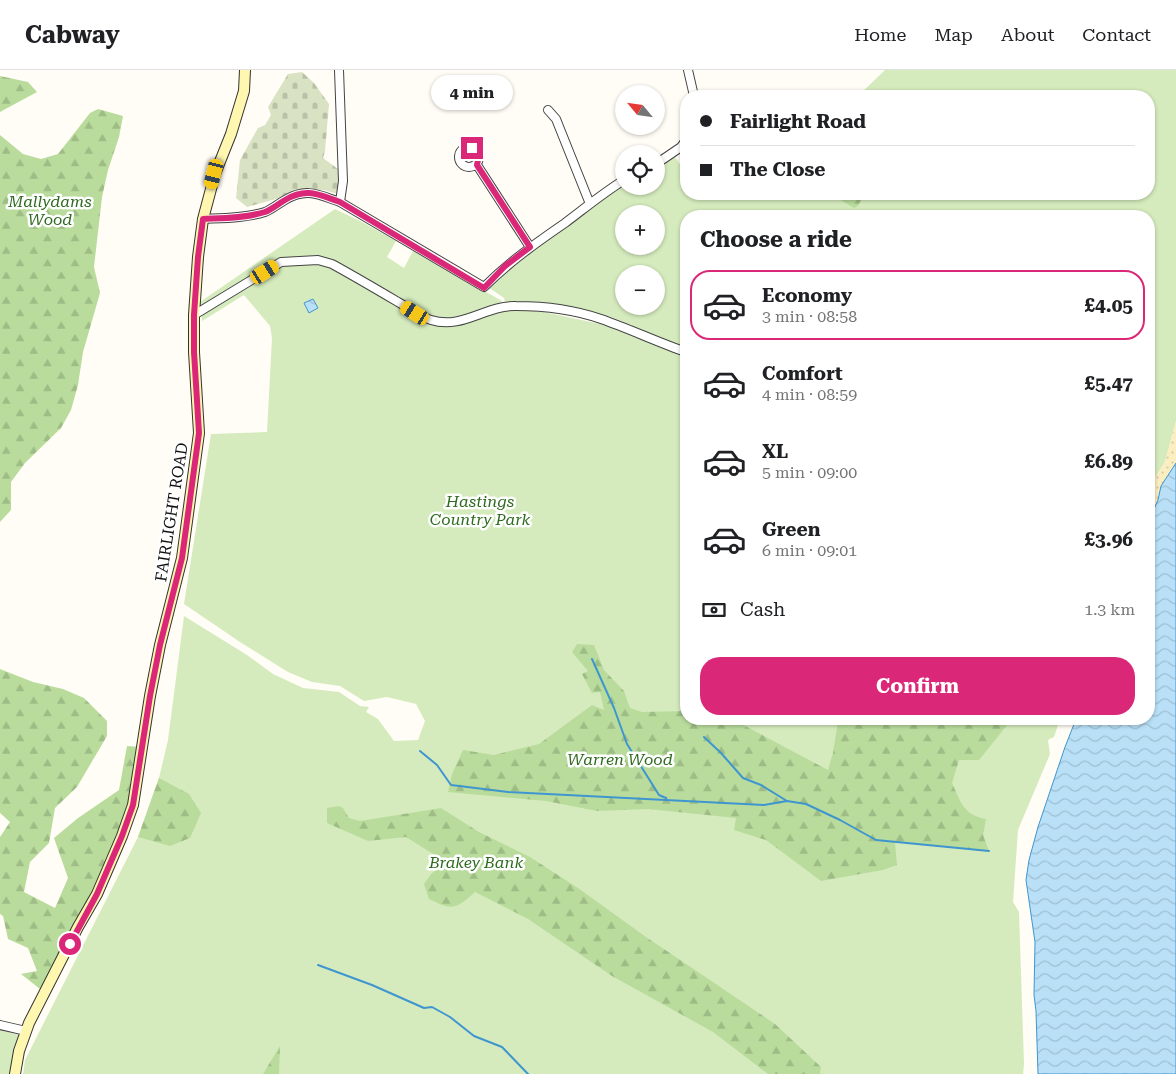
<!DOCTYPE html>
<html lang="en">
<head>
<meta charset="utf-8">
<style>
  body { margin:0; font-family:"Roboto Serif",serif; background:#f6f6f6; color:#202124; height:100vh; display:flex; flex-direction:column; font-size:19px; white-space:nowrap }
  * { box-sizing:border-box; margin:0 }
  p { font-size:16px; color:#757577 }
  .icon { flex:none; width:28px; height:28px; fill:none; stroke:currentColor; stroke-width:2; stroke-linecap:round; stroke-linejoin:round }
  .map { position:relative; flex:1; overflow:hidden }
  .side { position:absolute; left:680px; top:140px; width:475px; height:515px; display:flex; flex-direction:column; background:#fff; border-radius:20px; box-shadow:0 1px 4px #0004 }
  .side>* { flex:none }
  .top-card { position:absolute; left:680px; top:20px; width:475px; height:110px; border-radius:20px; box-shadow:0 1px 4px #0004; display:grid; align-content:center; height:110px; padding:0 20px; background:#fff }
  .needle { width:32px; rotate:299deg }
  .fabs { position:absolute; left:615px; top:15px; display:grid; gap:10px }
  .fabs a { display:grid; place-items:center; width:50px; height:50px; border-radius:50%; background:#fff; box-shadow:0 1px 4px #0004; font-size:25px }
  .end { position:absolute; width:22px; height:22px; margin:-11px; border:6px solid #db2777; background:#fff; box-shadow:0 0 0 2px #fff }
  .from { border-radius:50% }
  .bubble { position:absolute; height:35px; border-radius:18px; background:#fff; box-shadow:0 1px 4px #0004; font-size:16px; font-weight:700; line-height:35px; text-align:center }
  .car { position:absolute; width:15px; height:30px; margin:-15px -8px; border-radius:6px; box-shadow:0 0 4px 1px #0007; background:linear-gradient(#f5c518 24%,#345 0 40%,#f5c518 0 76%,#345 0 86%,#f5c518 0) }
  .top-card b { display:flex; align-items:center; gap:18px; height:48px; font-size:19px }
  .top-card b+b { border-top:1px solid #e0e0e0 }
  .top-card i { width:12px; height:12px; background:#202124 }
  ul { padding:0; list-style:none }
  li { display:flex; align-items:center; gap:15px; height:70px; margin:0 10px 8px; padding:0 10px; border:2px solid transparent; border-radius:20px }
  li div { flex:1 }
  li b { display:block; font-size:19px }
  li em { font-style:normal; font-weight:700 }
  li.on { border-color:#db2777 }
  li>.icon { width:45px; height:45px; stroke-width:1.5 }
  h2 { padding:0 20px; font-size:22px; line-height:60px }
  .pay { display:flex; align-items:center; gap:12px; height:55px; padding:0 20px; font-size:19px }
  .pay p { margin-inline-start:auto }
  .cta { display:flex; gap:10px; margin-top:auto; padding:10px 20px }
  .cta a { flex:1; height:58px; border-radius:20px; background:#db2777; color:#fff; font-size:20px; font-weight:700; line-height:58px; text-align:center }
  header { display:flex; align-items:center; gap:30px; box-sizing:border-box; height:70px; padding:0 25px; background:#fff; border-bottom:1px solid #e0e0e0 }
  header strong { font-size:24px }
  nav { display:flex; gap:28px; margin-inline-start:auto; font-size:18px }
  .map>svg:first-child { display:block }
</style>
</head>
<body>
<header>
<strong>Cabway</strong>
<nav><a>Home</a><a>Map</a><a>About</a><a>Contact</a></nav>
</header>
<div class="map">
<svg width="1176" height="1004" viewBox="0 0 1176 1004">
  <defs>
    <pattern id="forest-firs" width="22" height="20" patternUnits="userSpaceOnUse" patternTransform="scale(1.25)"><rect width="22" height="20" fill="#b9dc9c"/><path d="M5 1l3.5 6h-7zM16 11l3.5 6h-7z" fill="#9ebc85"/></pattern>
    <pattern id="sand-dots" width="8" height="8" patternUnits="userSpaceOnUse" patternTransform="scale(1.25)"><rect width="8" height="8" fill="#fbeec1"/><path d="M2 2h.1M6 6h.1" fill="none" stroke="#d6cba5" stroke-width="1.8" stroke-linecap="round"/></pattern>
    <pattern id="cemetery-stones" width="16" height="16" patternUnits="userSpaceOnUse" patternTransform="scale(1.25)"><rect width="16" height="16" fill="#d9e3c4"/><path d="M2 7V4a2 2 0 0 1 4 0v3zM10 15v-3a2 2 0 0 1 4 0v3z" fill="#b9c2a7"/></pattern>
    <pattern id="water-waves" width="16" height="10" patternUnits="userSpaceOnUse" patternTransform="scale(1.25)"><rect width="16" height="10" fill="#b9e0f7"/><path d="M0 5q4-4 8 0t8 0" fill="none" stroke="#9ebfd3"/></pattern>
  </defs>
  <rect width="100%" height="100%" fill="#fffdf5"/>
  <path fill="#d5ebbd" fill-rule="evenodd" d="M885,0H1176V351L1165,392L1149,417V146H686V278L636,261L631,254L629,255C589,233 550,238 506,235L504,228L488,217C529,178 577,145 624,115V116H656V97L675,87L686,103V124H1149V26H858ZM624,144H656V176H624ZM624,204H656V236H624Z
    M335,139L364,153L396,171L387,187L404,198L413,181L502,231L500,236L507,239L544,242L605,255L686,287V649H1060L1054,667L1048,670L1050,684L1018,760L1013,832L1019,842L1024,994L1023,1004H23L25,990L138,767L159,708L168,670L184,546L247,585L273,604L303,618L339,622L360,636L369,637L366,642L378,649L394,671L418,670L425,651L416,634L387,627L364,631L340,616L312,612L288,602L240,572L184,534L211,364L267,362L272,268L270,256L244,225L202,251L200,232Z
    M0,960L20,965L9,1004H0Z"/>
  <path fill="url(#forest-firs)" d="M0,6L28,12L37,22L0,42Z
    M98,39L123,46L119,67L108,100L102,127L94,197L100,223L83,282L78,315L71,340L61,358L25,393L11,412V440L0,452V65L23,84L41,89L58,84L90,43Z
    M834,124H895L861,130L858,136L854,138L834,126Z
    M577,574L594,575L604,600L624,621L630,638L642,642L686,641V649H732L828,700L833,683L838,651L844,649H1012L979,690H959L952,713C961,732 963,745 986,749L983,765L989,781L895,772L897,795L883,800L821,811L766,770L734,760L736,748L648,739L597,741L546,731L448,722L452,704L463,680L494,685L539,674L592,635L604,640L600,622L592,623L582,604L588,601L572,582Z
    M0,599L33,612L63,619L84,628L107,651V666L77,717L55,738L49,773L30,792L24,822L55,838L68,808L54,768L78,748L119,720L127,676L142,677L133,735L97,823L45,923L21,904L37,901L28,878L8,869L3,846L0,844V767L10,752L0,743Z
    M159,708L189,724L201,743L190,768L170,776L138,767Z
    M339,736L343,738L349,748L360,751L441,738L479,762L530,787L578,818L646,867L775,954L821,997L820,1004H768L713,962L612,906L528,849L475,822C456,839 453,841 429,829L424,814L432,803L446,792L406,767L368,771L327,753V738Z
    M280,976L279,1004H263Z"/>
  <path fill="url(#sand-dots)" d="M1176,351V461L1149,478V417L1165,392Z"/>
  <path fill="url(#cemetery-stones)" d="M302,2L314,13L329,34L325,81L323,88L338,99V124L324,120H309L247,137L236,128L240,90L258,58L265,55L271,45L268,37L288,4Z"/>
  <path fill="url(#water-waves)" stroke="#3f96cf" d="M313,229L318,238L309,243L304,233Z
    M1176,393V1004H1038L1036,941L1034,925L1035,872L1026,810L1029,790L1038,757L1065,677L1076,649H1149V450L1158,430L1161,416Z"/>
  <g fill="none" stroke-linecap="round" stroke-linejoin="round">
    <path stroke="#3f96cf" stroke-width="2" d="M592,589L614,638L627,674L659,725L666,728
      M704,667L721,683L743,708L761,715L787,731L806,734L840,750L876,770L989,781
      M420,681L437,695L451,715L508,722L764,735L787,731
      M318,895L372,915L424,938L432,937L450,947L474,966L502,977L528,1004"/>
    <g stroke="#444" stroke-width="10">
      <path id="street" d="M339,0L343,111L340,132
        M688,0L694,26
        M548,40L556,49L590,134
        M459 87a10 10 0 1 1 20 0a10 10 0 1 1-20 0Z
        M656,94L681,77L686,70
        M477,95L530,177
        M203,149C223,148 246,148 265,142C272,139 278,134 285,130C307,117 319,125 340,132L484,217C509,192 536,173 565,153C585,138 603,123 624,110
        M194,245L281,192L318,190L332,194C354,206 376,219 398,232C409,238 419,246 431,250C462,260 486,235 516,236C544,236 575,240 601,249C630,259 657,272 686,282
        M0,955L26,961"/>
    </g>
    <g stroke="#333" stroke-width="12">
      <path id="secondary" d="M15,1004L19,981L29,953L78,857L97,824L122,766L133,735L150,626L160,575L182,488L199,363L194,282V245L198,187L203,149L215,104L231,64L244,21L245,0"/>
    </g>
    <use href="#street" stroke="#fff" stroke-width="8"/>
    <use href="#secondary" stroke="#fff6b0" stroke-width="10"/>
  </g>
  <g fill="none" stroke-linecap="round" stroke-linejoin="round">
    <path stroke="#db2777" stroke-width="6" d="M70,874L97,824L122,766L133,735L150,626L160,575L182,488L199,363L194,282V245L198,187L203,149C223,148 246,148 265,142C272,139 278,134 285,130C307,117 319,125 340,132L484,218L505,196L530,177L477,95L479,85L472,78"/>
  </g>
  <g text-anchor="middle" stroke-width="5" stroke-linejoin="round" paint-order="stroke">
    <g font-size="16" font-style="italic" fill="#2f6b1f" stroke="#fff">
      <text x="50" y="137">Mallydams<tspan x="50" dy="18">Wood</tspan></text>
      <text x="480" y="437">Hastings<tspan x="480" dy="18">Country Park</tspan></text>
      <text x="620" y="695">Warren Wood</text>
      <text x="476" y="798">Brakey Bank</text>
    </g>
    <g font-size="16" fill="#111" stroke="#fff">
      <text transform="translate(171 442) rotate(-81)" y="6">FAIRLIGHT ROAD</text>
    </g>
  </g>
</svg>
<div class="fabs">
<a><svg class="needle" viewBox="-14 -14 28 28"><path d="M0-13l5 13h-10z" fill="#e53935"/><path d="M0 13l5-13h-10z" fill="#757577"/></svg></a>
<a><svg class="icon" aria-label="locate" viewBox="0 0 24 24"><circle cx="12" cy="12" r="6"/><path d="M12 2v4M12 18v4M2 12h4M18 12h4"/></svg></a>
<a>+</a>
<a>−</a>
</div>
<i class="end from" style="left:70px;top:874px"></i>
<i class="end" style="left:472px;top:78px"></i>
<div class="bubble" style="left:431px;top:5px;width:82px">4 min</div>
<i class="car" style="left:214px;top:104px;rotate:194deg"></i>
<i class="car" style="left:265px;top:202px;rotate:58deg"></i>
<i class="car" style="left:415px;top:243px;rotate:302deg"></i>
<div class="top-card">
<b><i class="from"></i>Fairlight Road</b>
<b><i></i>The Close</b>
</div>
<section class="side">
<h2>Choose a ride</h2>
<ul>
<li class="on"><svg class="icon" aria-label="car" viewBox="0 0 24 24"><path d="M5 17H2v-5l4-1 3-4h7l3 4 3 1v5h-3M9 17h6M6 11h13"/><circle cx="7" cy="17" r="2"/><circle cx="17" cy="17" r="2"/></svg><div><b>Economy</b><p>3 min · 08:58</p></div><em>£4.05</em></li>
<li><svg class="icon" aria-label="car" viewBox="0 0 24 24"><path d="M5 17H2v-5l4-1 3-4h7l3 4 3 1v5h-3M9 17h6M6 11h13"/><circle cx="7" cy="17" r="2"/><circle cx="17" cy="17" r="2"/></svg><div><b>Comfort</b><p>4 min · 08:59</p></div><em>£5.47</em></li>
<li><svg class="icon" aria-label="car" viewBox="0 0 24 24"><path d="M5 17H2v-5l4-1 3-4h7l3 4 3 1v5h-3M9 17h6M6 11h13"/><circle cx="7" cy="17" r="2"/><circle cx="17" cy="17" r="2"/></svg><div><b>XL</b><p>5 min · 09:00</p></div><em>£6.89</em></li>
<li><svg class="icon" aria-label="car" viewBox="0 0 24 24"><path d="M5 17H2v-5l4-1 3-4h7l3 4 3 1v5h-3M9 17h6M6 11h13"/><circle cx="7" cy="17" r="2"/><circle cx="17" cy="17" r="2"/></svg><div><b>Green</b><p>6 min · 09:01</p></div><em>£3.96</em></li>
</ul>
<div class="pay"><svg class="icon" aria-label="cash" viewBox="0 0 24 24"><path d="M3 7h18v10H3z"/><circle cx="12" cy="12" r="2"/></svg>Cash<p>1.3 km</p></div>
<div class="cta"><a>Confirm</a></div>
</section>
</div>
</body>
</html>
